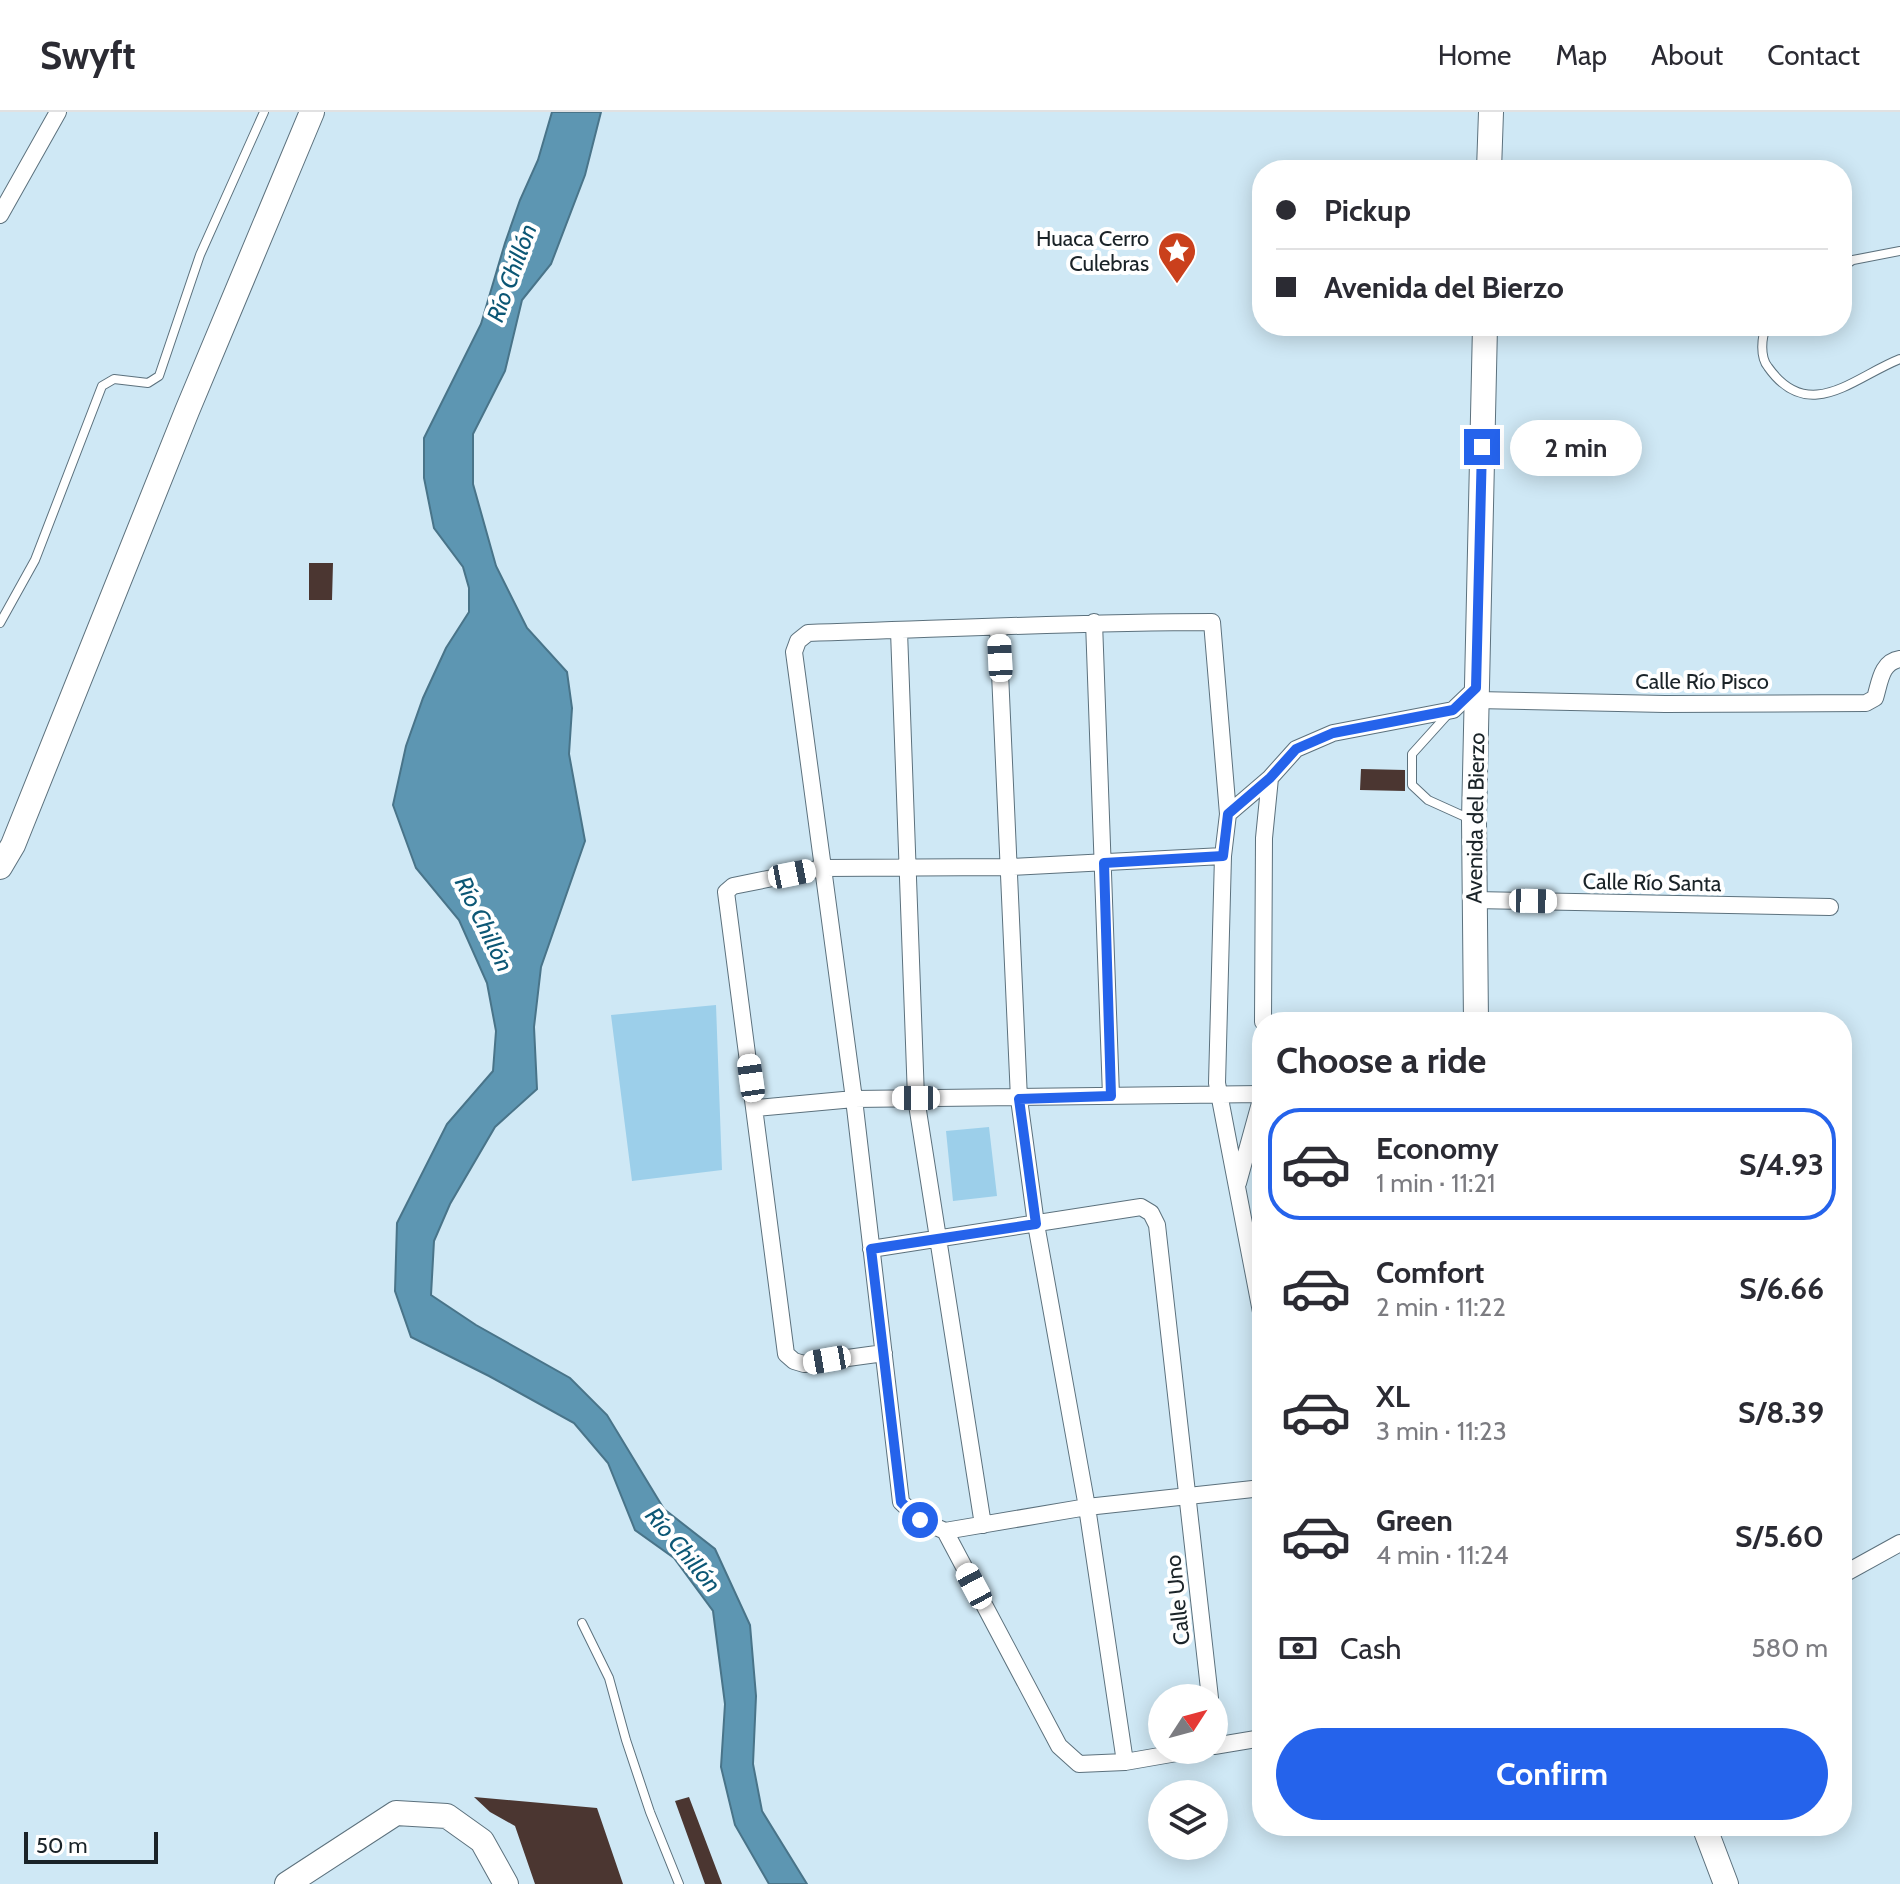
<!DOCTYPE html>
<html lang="en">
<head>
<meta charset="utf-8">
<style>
  body { margin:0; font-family:Cabin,sans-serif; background:#f7f7f7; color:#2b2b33; height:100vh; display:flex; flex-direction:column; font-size:30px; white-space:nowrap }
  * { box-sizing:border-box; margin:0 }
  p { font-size:26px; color:#7c7c81 }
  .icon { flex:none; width:44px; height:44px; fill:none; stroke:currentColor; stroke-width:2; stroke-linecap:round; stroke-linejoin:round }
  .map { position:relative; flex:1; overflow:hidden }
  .side { position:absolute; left:1252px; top:900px; width:600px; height:824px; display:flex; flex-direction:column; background:#fff; border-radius:32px; box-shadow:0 4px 20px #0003 }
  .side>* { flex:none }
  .top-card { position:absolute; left:1252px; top:48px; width:600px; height:176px; border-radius:32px; box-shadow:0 4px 20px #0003; display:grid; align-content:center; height:176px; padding:0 24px; background:#fff }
  .needle { width:52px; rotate:54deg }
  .controls { position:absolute; left:1148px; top:1572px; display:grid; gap:16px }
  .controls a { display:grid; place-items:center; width:80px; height:80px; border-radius:50%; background:#fff; box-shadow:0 4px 20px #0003; font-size:40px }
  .scale { position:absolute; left:24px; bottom:20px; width:134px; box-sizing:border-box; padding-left:8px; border:4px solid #1a2328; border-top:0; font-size:22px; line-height:28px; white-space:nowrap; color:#1a2328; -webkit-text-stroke:6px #fff; paint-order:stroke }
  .end { position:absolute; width:36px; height:36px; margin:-18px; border:10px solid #2563eb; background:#fff; box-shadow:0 0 0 4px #fff }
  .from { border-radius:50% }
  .bubble { position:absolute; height:56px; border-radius:28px; background:#fff; box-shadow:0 4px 20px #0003; font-size:26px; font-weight:700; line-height:56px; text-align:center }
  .car { position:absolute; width:24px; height:48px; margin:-24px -12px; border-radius:10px; box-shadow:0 0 6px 2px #0007; background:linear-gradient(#fff 24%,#345 0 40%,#fff 0 76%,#345 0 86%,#fff 0) }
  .top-card b { display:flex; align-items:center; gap:28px; height:76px; font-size:30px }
  .top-card b+b { border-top:2px solid #e1e1e2 }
  .top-card i { width:20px; height:20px; background:#2b2b33 }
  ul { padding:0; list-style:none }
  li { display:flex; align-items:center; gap:24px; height:112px; margin:0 16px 12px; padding:0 8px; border:4px solid transparent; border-radius:32px }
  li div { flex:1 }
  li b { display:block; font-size:30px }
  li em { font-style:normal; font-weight:700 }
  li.active { border-color:#2563eb }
  li>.icon { width:72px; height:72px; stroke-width:1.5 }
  h2 { padding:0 24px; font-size:36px; line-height:96px }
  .pay { display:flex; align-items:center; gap:20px; height:88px; padding:0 24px; font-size:30px }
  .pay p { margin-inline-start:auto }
  .button { display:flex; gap:16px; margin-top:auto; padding:16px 24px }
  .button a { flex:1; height:92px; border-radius:48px; background:#2563eb; color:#fff; font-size:32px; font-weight:700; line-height:92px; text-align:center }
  header { display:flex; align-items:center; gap:48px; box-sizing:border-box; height:112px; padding:0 40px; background:#fff; border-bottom:2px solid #e1e1e2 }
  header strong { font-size:38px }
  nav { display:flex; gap:44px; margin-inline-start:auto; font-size:28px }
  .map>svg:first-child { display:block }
</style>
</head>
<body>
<header>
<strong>Swyft</strong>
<nav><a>Home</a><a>Map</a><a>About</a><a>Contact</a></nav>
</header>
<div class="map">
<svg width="1900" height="1772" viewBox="0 0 1900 1772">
  <rect width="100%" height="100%" fill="#cfe8f5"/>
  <path fill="#9ccfea" d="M716,893L722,1058L632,1069L611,903Z
    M989,1015L997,1084L953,1089L946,1019Z"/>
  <path fill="#5d96b2" stroke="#497489" stroke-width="2" d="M552,0H601L585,63L551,152L522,188L505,259L473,322V372L496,454L527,516L567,560L572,596L569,642L585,729L541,855L534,915L537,977L495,1015L450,1092L434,1129L431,1183L476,1213L570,1266L607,1303L664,1397L715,1437L750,1513L756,1584L753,1652L762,1699L807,1772H769L735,1713L721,1655L725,1592L713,1499L674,1446L635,1418L608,1351L574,1311L489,1264L411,1225L395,1179L397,1111L447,1012L493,959L496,919L487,871L459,808L416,756L393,693L406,634L423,586L446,536L469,500V476L463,455L434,416L424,366V326L481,212L505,131L520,88L538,48Z"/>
  <path fill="#4b3631" d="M309,451H333L332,488H309Z
    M1361,657L1405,658V679L1360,678Z
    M474,1685L597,1696L623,1772H535L515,1714L490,1700Z
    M689,1685L722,1772H705L675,1689Z"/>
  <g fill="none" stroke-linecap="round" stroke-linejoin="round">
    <g stroke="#5c717d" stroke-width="10">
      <path id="lane" d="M1842,155L1853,148L1900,139
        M1767,214C1761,225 1760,245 1768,255C1809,313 1854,265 1900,247
        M0,511L35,448L102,274L114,267L148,271L159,264L200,143L264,0
        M1449,601L1412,642V673L1428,688L1470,707
        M582,1511L609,1566L626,1628L650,1700L679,1772"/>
    </g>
    <g stroke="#5c717d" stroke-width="18">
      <path id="street" d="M0,103L58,0
        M1094,510L1111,984
        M998,516L1019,987L1036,1112L1087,1395L1125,1650
        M899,519L916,986L983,1413
        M1476,588L1665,592L1866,591L1875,586C1880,570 1881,550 1900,547
        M1228,702L1212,510C1077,510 943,517 808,521L798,529L794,540L854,987L901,1390L920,1408L945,1419L1087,1395L1262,1376
        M1474,788L1830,795
        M1263,910L1264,726L1270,666
        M756,996L854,987L1262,982
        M1238,1071L1262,984
        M871,1137L1141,1095L1151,1101L1157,1113L1210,1586
        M1262,1205L1217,971L1223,744L1228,702L1270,666L1296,637L1333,621L1453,598L1476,576
        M884,1241L804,1252L794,1249L786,1242L726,780L733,774L822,756L1009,755L1223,744
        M945,1419L1059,1634L1079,1652L1125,1650L1194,1638
        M1842,1463L1900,1431
        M1214,1634L1262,1626"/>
    </g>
    <g stroke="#5c717d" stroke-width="26">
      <path id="secondary" d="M1489,58L1491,0
        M0,755L13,733L187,299L312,0
        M1476,910L1474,708L1485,214
        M1704,1714L1726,1772
        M287,1772L396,1701L447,1704L482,1729L506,1772"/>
    </g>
    <use href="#lane" stroke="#fff" stroke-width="8"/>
    <use href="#street" stroke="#fff" stroke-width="16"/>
    <use href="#secondary" stroke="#fff" stroke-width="24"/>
  </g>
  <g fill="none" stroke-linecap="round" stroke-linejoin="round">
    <path stroke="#2563eb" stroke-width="10" d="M920,1408L901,1390L871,1137L1036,1112L1019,987L1111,984L1104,751L1223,744L1228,702L1270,666L1296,637L1333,621L1453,598L1476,576L1482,335"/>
  </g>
  <defs>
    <g id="sight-pin" transform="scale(2)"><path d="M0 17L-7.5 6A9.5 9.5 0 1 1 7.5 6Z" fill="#ca401c" stroke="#fff"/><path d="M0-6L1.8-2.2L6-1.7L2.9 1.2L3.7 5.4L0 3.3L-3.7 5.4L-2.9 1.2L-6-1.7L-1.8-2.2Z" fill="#fff"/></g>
  </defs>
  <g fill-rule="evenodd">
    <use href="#sight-pin" x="1177" y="139"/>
  </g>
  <g text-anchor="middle" stroke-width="8" stroke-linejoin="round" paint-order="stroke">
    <g font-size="22" fill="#1a2328" stroke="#fff" text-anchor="end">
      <text x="1149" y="134">Huaca Cerro<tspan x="1149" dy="25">Culebras</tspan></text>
    </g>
    <g font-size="22" fill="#1a2328" stroke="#fff">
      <text x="1702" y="577">Calle Río Pisco</text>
      <text transform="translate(1475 706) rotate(-89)" y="8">Avenida del Bierzo</text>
      <text transform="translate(1652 770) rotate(1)" y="8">Calle Río Santa</text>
      <text transform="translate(1177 1488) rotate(-96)" y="8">Calle Uno</text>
    </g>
    <g font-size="24" font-style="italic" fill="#0c5775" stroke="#fff">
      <text transform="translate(512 161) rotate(-70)" y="8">Río Chillón</text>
      <text transform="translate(484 812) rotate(64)" y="8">Río Chillón</text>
      <text transform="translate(683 1438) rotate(50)" y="8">Río Chillón</text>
    </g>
  </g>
</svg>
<div class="controls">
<a><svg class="needle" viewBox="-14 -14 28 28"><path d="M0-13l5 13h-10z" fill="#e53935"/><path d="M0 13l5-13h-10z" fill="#7c7c81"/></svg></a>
<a><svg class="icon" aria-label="layers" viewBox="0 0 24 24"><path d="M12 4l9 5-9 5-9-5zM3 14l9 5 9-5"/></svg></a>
</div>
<div class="scale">50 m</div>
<i class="end from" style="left:920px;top:1408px"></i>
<i class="end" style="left:1482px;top:335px"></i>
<div class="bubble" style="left:1510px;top:308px;width:132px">2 min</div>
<i class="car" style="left:1000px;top:546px;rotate:357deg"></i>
<i class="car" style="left:792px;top:762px;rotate:79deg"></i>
<i class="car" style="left:1533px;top:789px;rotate:91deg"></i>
<i class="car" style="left:751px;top:966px;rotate:352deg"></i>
<i class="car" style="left:916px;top:986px;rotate:270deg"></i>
<i class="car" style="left:827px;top:1248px;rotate:260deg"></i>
<i class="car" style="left:974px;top:1474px;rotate:332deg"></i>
<div class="top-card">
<b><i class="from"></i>Pickup</b>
<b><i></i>Avenida del Bierzo</b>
</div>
<section class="side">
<h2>Choose a ride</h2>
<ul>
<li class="active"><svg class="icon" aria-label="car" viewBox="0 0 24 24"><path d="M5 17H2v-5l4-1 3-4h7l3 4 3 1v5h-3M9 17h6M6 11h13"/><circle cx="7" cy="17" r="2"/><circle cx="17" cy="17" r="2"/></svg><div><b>Economy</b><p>1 min · 11:21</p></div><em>S/4.93</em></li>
<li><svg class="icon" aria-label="car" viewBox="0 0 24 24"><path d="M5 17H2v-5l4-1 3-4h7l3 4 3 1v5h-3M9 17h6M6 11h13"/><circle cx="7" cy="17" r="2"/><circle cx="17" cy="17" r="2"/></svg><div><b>Comfort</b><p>2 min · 11:22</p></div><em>S/6.66</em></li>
<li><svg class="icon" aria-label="car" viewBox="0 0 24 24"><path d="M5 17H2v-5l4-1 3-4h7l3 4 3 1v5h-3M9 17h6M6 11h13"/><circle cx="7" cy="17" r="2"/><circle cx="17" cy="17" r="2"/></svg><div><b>XL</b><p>3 min · 11:23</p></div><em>S/8.39</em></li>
<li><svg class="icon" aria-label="car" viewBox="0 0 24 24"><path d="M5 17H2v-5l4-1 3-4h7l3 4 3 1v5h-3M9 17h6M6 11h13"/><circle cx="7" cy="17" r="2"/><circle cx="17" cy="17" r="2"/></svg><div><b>Green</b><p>4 min · 11:24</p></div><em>S/5.60</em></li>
</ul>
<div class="pay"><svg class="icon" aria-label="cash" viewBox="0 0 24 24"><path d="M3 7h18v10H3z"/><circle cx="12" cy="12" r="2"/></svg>Cash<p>580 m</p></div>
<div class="button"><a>Confirm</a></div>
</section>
</div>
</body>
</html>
